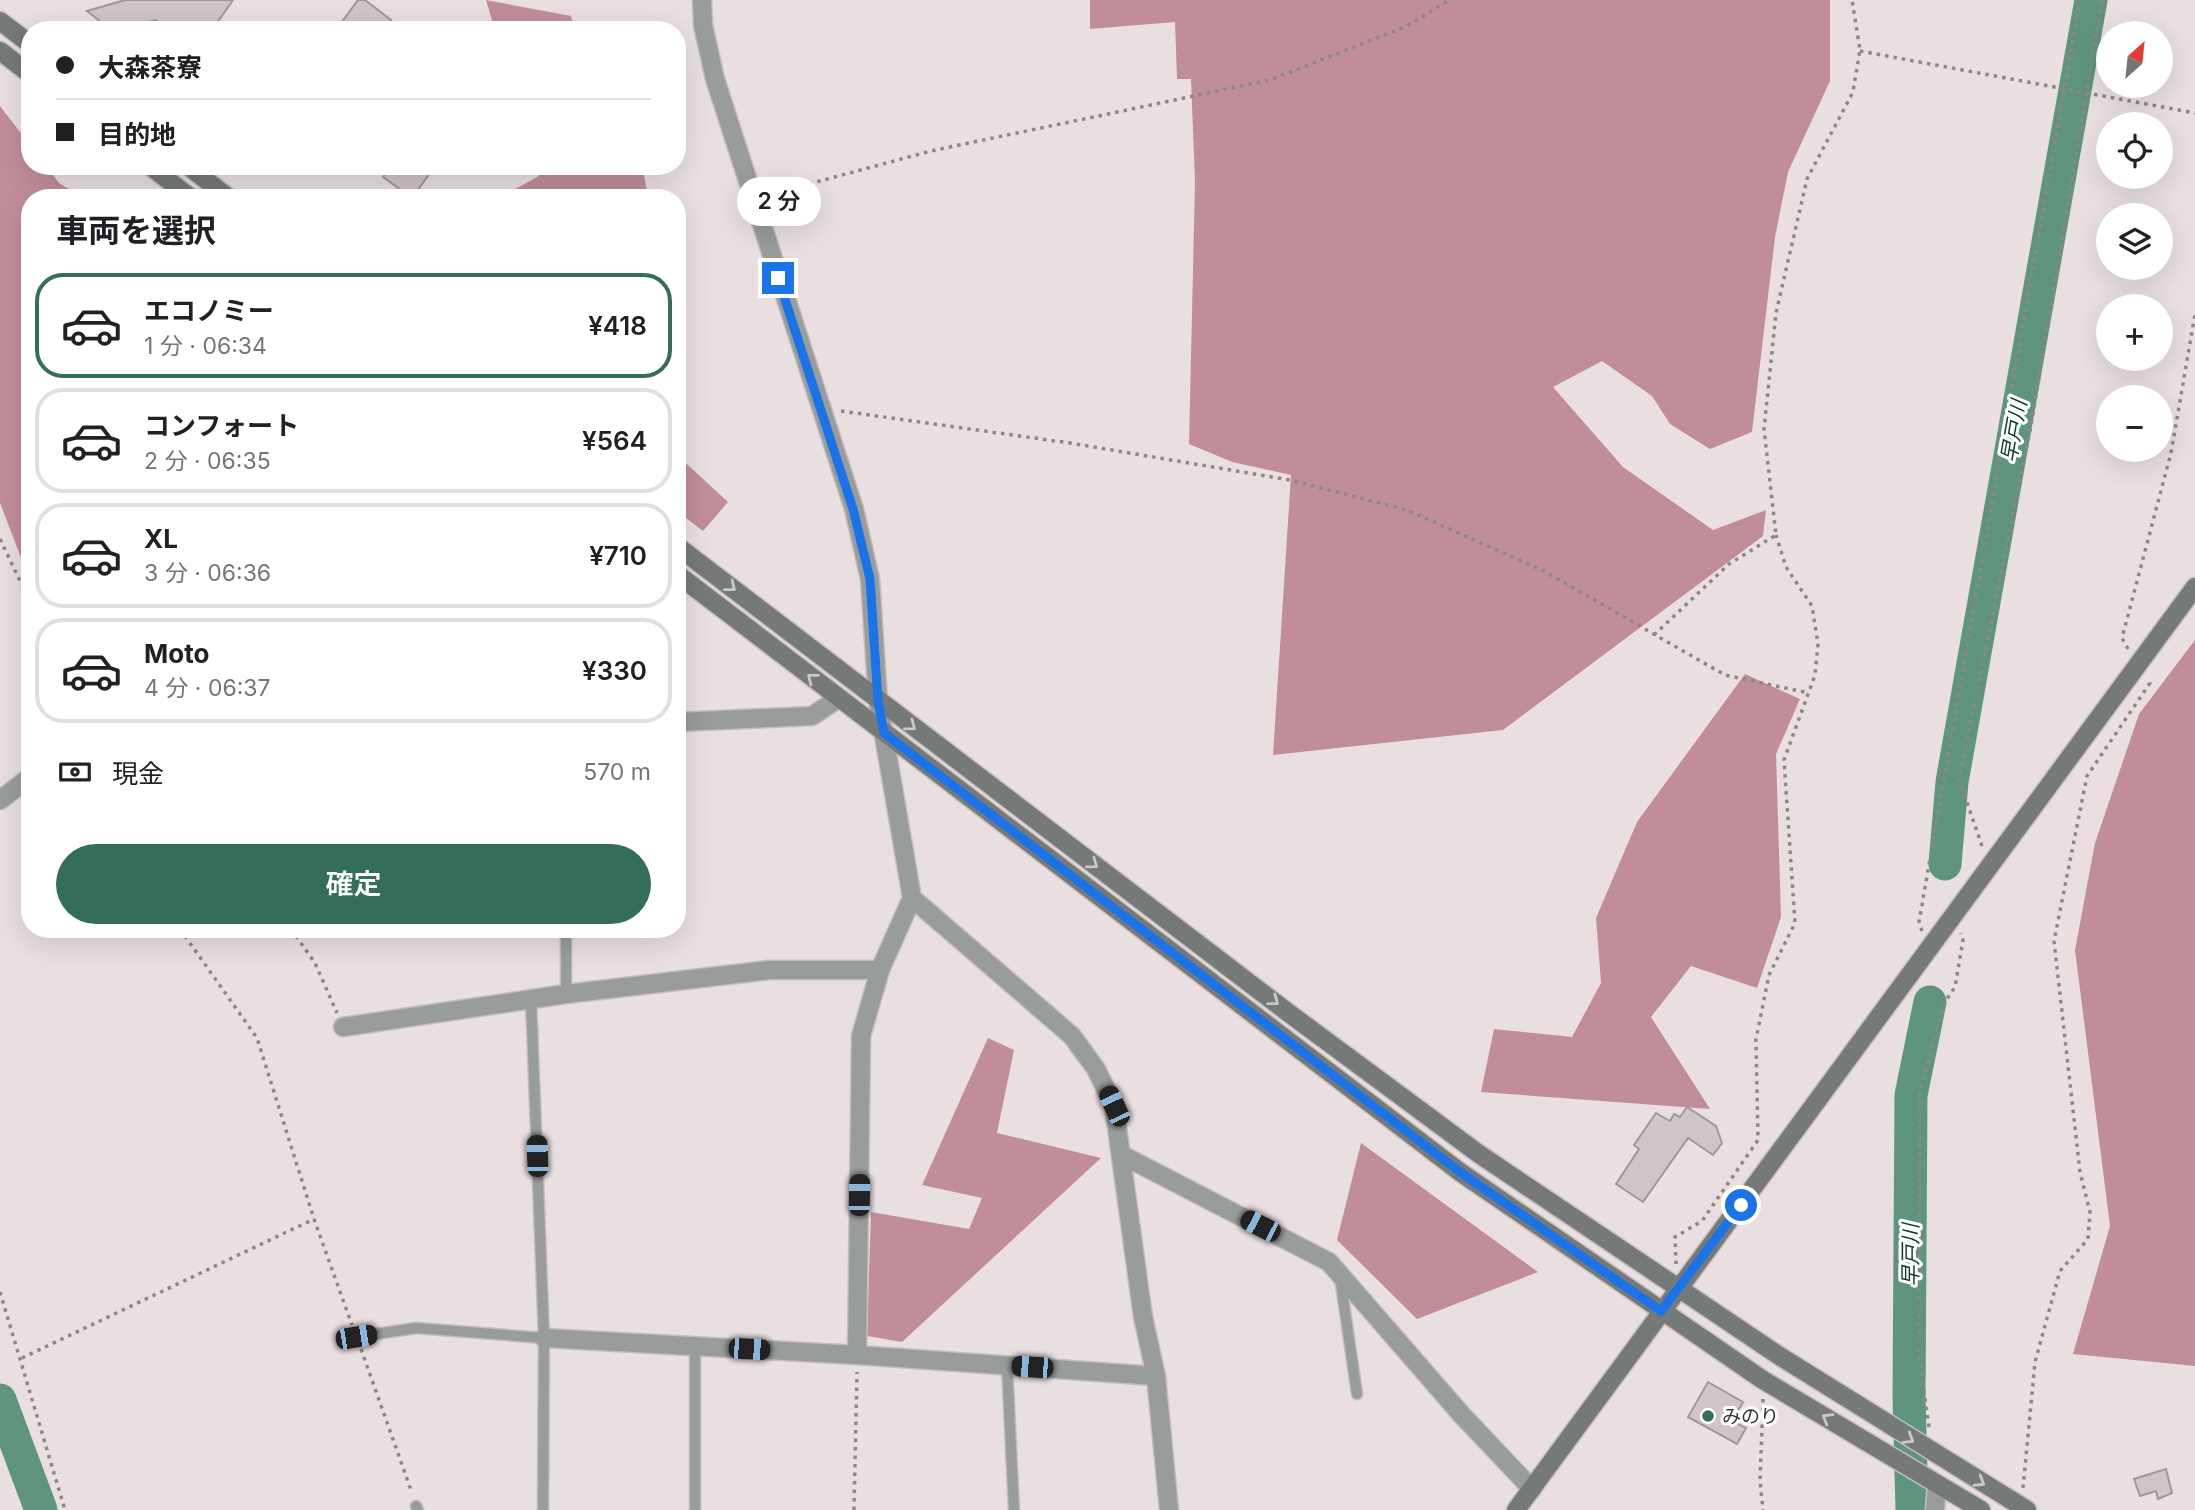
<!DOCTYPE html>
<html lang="ja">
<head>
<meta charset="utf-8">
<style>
  body { margin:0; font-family:Inter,"Noto Sans JP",sans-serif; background:#f6f6f6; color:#202124; height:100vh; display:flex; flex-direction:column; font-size:26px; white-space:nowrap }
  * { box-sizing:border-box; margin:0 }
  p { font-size:23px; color:#757577 }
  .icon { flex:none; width:38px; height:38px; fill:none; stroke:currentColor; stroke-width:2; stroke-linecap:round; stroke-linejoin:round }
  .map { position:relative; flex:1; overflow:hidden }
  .drawer { position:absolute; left:21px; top:189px; width:665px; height:749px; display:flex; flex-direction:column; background:#fff; border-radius:28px; box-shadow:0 7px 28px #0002 }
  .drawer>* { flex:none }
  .hud { position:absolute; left:21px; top:21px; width:665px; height:154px; border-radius:28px; box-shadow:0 7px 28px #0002; display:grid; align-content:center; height:154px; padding:0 35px; background:#fff }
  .needle { width:46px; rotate:27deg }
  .fabs { position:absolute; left:2096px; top:21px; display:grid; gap:14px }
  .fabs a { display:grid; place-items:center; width:77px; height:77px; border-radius:50%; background:#fff; box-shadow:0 7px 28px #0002; font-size:35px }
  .end { position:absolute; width:32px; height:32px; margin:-16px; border:9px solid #1a73e8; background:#fff; box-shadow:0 0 0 4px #fff }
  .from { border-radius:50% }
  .bubble { position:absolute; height:49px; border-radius:24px; background:#fff; box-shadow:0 7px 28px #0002; font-size:23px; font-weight:600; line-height:49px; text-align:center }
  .car { position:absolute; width:21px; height:42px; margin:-21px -10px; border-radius:9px; box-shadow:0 0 5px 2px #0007; background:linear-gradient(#222 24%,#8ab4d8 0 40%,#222 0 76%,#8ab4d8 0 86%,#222 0) }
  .hud b { display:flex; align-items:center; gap:24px; height:66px; font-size:26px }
  .hud b+b { border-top:2px solid #e0e0e0 }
  .hud i { width:18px; height:18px; background:#202124 }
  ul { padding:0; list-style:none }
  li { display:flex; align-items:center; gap:21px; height:105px; margin:0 14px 10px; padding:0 21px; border:4px solid #e0e0e0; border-radius:28px }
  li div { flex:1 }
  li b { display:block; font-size:26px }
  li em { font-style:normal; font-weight:600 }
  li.active { border-color:#346e58 }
  li>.icon { width:63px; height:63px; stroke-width:1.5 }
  h2 { padding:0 35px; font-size:32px; line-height:84px }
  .pay { display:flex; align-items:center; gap:18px; height:77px; padding:0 35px; font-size:26px }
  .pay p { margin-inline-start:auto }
  .button { display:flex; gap:14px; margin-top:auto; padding:14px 35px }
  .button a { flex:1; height:80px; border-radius:42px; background:#346e58; color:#fff; font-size:28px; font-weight:600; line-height:80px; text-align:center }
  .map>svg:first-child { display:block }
</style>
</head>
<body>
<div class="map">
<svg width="2195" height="1510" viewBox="0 0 2195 1510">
  <rect width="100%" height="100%" fill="#e9dfe1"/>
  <path fill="#c28d9b" d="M486,0L571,16L575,30H495Z
    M1090,0H1830V81L1788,172L1775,237L1752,432L1710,449L1670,424L1652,396L1602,361L1553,387L1623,467L1713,530L1766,510L1763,536L1503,730L1273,755L1291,475L1232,462L1189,444L1195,182L1191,79H1177L1175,22L1090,29Z
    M0,106L30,145V166H46L59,183L84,198H30V581L0,503Z
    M536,166H637L644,175L648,198H499L539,176Z
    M677,455L728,502L703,531L677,511Z
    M2195,640V1366L2073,1354L2110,1226L2075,950L2095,843L2139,714Z
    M1745,674L1800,699L1776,754L1781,917L1757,988L1691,966L1651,1017L1710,1109L1481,1092L1494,1029L1572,1037L1601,983L1596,918L1637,822Z
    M988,1038L1014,1050L997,1133L1101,1158L902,1342L867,1336L871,1212L969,1229L982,1198L922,1185Z
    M1361,1143L1538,1272L1417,1319L1337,1240Z"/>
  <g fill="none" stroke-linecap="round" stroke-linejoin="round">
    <path stroke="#5f957e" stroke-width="33" d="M1945,864L1952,782L2091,0
      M0,1400L41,1510
      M1912,1510L1909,1397L1911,1095L1930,1002"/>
  </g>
  <path fill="#cfc5c8" stroke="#a1979a" stroke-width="2" d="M125,0H233L212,30H170L156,20L111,30L87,11Z
    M358,0H365L391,20L383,30H336Z
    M391,166H435L412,198L383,177Z
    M1687,1107L1716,1126L1722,1143L1713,1155L1688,1138L1643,1202L1616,1184L1639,1149L1634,1145L1656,1113L1670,1121L1674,1114L1680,1117Z
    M1708,1382L1743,1402L1732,1421L1746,1428L1737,1444L1688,1417Z
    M2166,1469L2172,1493L2158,1499L2156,1491L2140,1496L2134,1479Z"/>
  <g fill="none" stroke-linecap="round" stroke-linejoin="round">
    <g stroke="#c5bcbe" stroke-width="13">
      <path id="lane" d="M566,929V994
        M531,999L544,1338L543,1510
        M1340,1277L1357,1394
        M356,1337L416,1328L544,1338
        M1007,1365L1014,1510
        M416,1506L418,1510
        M695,1510V1346"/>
    </g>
    <g stroke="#c5bcbe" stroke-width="21">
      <path id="street" d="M702,0L703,25L715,79L854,509L870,579L878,701L912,898L880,970L861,1036L857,1355
        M677,722L812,716L839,698
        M0,800L30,777
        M912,898L1072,1036L1096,1069L1114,1106L1143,1317L1156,1376L1169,1510
        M343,1027L566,994L769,970H880
        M1122,1155L1329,1262L1461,1414L1532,1489
        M544,1338L857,1355L1156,1376
        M1935,1510L1937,1484"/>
    </g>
    <g stroke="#c5bcbe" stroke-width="21">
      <path id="secondary" d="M0,21L30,44
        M0,51L30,74
        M150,166L191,198
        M188,166L229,198
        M677,546L1286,1011L1479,1154L1781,1357L2027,1510
        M677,574L1460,1172L1763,1380L1981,1510
        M1516,1510L2195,587"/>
    </g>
    <path stroke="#8e8788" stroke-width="3.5" stroke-dasharray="3.5 5" stroke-linecap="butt" d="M1860,51L2195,113
      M768,195L931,151L1270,80L1407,26L1449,0
      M841,411L1070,443L1290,480L1407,510L1544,571L1725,675L1809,693
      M0,539L30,602
      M1654,635L1729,564L1776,535L1764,429L1776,313L1807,179L1853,92L1860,50L1852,0
      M2128,649L2122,638L2171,453L2195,314
      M1982,846L1959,779L2030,431L2102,0
      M180,929L257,1038L314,1219L352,1325
      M291,929L315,963L337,1013
      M1922,931L1919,922L2080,0
      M1676,1264L1675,1237L1702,1221L1758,1140L1756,1039L1769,975L1795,923L1784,760L1815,675L1818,644L1812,606L1786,567L1776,535
      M0,1292L65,1510
      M361,1349L412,1493
      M22,1358L314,1219
      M1763,1399L1760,1481L1763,1510
      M1929,1427L1919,1356L1920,1088L1945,1002L1955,987L1963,940L1961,933
      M2023,1488L2035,1362L2060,1271L2088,1239L2090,1212L2080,1172L2054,941L2087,776L2150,683L2147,679
      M854,1510L857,1372"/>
    <use href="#lane" stroke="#989c9a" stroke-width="10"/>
    <use href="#street" stroke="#989c9a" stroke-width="18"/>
    <use href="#secondary" stroke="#757a78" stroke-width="18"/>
  </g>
  <defs><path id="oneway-chevron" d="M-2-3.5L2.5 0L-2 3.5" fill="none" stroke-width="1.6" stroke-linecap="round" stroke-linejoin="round" transform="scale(1.75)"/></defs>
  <g stroke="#c8cac9">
    <use href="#oneway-chevron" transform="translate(731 587) rotate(38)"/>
    <use href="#oneway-chevron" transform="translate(812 678) rotate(-142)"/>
    <use href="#oneway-chevron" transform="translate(911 726) rotate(37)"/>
    <use href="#oneway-chevron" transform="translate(1093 864) rotate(37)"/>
    <use href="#oneway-chevron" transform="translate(1274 1001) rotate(37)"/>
    <use href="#oneway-chevron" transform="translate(1827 1418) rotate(-149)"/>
    <use href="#oneway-chevron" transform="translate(1909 1439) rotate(32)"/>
    <use href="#oneway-chevron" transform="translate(1980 1482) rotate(31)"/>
  </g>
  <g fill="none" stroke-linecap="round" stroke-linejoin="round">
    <path stroke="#1a73e8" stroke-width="9" d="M778,278L853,509L870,579L878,701L884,733L1460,1172L1661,1311L1741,1205"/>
  </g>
  <circle fill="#346e58" stroke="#fff" stroke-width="2.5" cx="1708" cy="1416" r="7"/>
  <g text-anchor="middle" stroke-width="6" stroke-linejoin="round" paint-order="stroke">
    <g font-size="19" fill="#343031" stroke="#fff" text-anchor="start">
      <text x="1722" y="1423">みのり</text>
    </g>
    <g font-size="21" font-style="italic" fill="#0b3b2a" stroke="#fff">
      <text transform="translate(2014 431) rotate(-80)" y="7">早戸川</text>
      <text transform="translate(1911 1255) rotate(-90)" y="7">早戸川</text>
    </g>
  </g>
</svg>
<div class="fabs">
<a><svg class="needle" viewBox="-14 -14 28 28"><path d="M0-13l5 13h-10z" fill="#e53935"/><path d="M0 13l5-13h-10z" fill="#757577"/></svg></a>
<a><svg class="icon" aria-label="locate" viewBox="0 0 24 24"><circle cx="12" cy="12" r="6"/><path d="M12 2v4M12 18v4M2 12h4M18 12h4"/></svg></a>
<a><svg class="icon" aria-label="layers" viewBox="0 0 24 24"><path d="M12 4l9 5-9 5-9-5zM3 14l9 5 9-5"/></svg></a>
<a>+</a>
<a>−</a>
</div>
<i class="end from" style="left:1741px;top:1205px"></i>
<i class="end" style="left:778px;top:278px"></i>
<div class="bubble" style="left:737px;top:177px;width:84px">2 分</div>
<i class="car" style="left:1114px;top:1106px;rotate:335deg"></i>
<i class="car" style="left:537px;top:1156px;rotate:358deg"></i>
<i class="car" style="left:859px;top:1195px;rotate:1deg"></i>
<i class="car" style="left:1260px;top:1226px;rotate:297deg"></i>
<i class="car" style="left:356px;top:1337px;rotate:81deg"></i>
<i class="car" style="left:749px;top:1349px;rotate:93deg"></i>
<i class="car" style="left:1032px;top:1367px;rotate:274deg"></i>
<div class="hud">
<b><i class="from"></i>大森茶寮</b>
<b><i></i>目的地</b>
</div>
<section class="drawer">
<h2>車両を選択</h2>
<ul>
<li class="active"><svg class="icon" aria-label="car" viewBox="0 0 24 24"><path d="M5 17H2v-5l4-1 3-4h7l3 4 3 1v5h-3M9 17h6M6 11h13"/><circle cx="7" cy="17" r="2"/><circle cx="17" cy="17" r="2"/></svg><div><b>エコノミー</b><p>1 分 · 06:34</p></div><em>¥418</em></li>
<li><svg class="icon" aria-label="car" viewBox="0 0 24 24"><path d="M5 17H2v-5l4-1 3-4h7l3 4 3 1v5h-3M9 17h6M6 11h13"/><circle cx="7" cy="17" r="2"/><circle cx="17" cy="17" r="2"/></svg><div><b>コンフォート</b><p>2 分 · 06:35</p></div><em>¥564</em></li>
<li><svg class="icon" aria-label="car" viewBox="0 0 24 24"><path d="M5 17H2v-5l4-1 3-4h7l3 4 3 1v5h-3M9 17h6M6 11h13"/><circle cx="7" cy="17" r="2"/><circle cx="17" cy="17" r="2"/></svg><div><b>XL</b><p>3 分 · 06:36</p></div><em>¥710</em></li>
<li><svg class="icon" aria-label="car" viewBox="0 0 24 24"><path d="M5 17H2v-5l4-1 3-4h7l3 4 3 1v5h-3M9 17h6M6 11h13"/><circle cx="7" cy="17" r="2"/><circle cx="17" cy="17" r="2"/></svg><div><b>Moto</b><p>4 分 · 06:37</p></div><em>¥330</em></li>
</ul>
<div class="pay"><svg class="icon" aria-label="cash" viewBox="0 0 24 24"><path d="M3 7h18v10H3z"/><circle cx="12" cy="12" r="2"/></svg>現金<p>570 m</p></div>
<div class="button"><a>確定</a></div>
</section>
</div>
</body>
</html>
